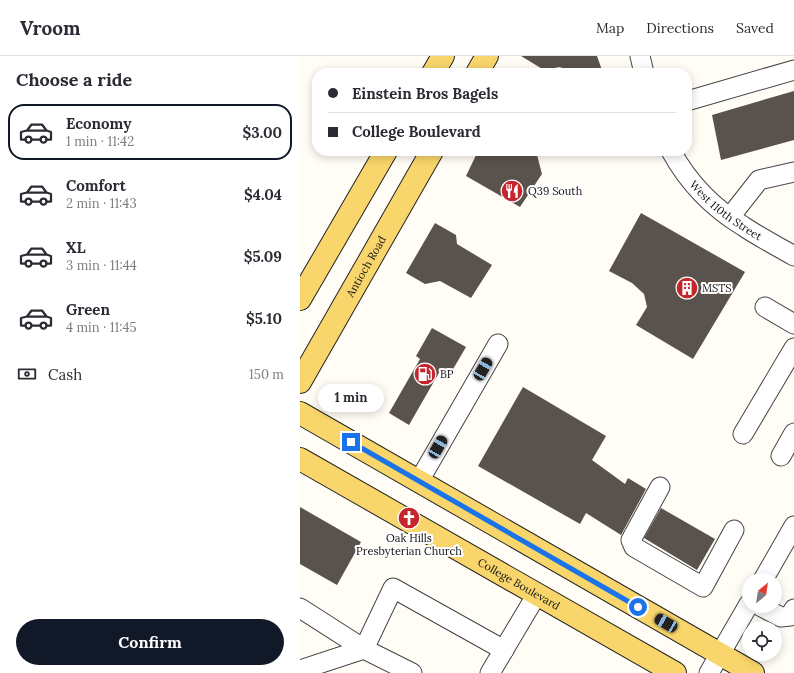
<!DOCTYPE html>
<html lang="en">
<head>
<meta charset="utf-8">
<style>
  body { margin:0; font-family:Lora,serif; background:#f2f2f3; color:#2b2b33; height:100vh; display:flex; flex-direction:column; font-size:15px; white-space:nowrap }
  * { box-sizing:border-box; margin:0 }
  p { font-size:13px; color:#7c7c81 }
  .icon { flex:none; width:22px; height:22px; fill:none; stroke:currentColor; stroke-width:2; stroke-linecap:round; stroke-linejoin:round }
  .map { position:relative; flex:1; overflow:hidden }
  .drawer { display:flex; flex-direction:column; background:#fff; width:300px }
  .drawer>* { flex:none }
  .banner { position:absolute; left:12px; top:12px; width:380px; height:88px; border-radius:16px; box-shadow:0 2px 10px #0003; display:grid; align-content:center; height:88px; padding:0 16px; background:#fff }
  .needle { width:26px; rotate:30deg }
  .buttons { position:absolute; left:442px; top:517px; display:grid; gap:8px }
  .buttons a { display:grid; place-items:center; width:40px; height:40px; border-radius:50%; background:#fff; box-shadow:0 2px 10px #0003; font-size:20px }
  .end { position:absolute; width:18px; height:18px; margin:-9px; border:5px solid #1a73e8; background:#fff; box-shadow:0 0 0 2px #fff }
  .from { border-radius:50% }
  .bubble { position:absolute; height:28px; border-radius:14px; background:#fff; box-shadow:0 2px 10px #0003; font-size:13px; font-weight:800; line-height:28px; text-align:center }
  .car { position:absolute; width:12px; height:24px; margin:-12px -6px; border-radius:5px; box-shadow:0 0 3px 1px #0007; background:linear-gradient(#222 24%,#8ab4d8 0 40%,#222 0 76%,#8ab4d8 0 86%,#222 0) }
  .banner b { display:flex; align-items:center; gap:14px; height:38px; font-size:15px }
  .banner b+b { border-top:1px solid #e1e1e2 }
  .banner i { width:10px; height:10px; background:#2b2b33 }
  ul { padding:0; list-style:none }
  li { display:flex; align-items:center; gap:12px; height:56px; margin:0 8px 6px; padding:0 8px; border:2px solid transparent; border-radius:16px }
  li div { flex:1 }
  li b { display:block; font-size:15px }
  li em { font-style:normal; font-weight:800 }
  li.selected { border-color:#111827 }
  li>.icon { width:36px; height:36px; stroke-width:1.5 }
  h2 { padding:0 16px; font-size:18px; line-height:48px }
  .pay { display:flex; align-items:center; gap:10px; height:44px; padding:0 16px; font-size:15px }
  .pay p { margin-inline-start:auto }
  .button { display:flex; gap:8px; margin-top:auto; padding:8px 16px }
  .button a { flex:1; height:46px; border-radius:24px; background:#111827; color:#fff; font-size:16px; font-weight:800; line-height:46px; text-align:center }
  header { display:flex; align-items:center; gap:24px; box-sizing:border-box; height:56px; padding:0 20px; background:#fff; border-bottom:1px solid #e1e1e2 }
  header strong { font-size:19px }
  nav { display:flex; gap:22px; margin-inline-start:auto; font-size:14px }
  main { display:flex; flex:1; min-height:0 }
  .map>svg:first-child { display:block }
</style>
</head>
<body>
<header>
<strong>Vroom</strong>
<nav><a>Map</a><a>Directions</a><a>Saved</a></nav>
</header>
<main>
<section class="drawer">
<h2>Choose a ride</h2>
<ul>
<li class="selected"><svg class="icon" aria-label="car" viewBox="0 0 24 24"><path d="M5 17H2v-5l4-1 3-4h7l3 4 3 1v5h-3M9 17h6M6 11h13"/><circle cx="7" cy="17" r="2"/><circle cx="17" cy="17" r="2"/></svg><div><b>Economy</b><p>1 min · 11:42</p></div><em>$3.00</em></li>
<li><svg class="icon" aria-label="car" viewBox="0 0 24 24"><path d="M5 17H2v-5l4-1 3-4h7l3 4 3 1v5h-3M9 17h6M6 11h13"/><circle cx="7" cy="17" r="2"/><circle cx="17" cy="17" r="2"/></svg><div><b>Comfort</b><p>2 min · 11:43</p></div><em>$4.04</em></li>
<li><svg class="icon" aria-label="car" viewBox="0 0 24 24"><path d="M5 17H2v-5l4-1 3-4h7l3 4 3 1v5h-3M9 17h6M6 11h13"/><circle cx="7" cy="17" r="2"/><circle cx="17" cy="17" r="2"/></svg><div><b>XL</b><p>3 min · 11:44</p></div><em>$5.09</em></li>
<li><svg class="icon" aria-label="car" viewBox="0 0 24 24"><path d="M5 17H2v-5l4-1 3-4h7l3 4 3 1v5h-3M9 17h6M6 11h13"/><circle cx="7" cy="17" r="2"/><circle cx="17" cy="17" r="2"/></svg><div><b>Green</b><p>4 min · 11:45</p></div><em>$5.10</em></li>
</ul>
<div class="pay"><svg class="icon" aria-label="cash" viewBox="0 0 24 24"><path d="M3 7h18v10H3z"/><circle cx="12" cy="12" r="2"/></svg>Cash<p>150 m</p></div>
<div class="button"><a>Confirm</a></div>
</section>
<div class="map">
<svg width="494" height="617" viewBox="0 0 494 617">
  <rect width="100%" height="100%" fill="#fffdf5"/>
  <path fill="#5a524d" d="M221,0H297L303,17H272L260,11L244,14Z
    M494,35V84L421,104L412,59Z
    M178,95H236L242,118L220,151L166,120Z
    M341,157L445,216L393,303L336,269L347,251L344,238L332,227L309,215Z
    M135,167L156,179L157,188L192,209L171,242L140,225L125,228L106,217Z
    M132,272L166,291L149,320L140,315L109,369L89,357L120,303L116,300Z
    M223,331L306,380L292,404L325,428L328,422L346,433L321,479L286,457L280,468L178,410Z
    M0,451L61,486L37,529L0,508Z
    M361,452L415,483L397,514L344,482Z"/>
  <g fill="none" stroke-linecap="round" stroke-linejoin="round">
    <g stroke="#444" stroke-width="21">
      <g id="minor">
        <path d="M340,0L344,17"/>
        <path d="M387,45L494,14"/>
        <path id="s1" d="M371,95C388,126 413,152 443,170C459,181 477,190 494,200"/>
        <path d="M430,161L459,124L494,116"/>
        <path d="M465,251L494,268"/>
        <path d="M443,378L494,292"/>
        <path d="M481,400L494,377"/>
        <path d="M119,425L198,288"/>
        <path d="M360,431L331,484L334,491L403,531L434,474"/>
        <path d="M463,524L494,470"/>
        <path d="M460,550L481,561L490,560L494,553"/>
        <path d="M0,552L64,593L93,532L204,594"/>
        <path d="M0,614L64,593L112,617"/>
        <path d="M190,617L237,538"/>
        <path d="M409,617L449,548"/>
      </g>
    </g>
    <g stroke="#222" stroke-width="24">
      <g id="major">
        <path d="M133,17L143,0"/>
        <path d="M177,17L187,0"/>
        <path d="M0,243L86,95"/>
        <path id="s2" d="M0,326L132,95"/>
        <path d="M0,357L453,617"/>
        <path id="s3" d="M0,403L375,617"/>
      </g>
    </g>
    <use href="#minor" stroke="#fff" stroke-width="19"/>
    <use href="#major" stroke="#f9d66b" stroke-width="22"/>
  </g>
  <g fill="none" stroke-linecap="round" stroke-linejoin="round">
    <path stroke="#1a73e8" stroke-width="5" d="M51,386L338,551"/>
  </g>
  <defs>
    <g id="restaurant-disc" transform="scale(1.15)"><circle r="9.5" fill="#c4262e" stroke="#fff"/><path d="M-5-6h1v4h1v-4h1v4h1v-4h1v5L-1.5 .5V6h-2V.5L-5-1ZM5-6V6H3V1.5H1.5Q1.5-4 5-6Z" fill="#fff"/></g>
    <g id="building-disc" transform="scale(1.15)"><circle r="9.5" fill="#c4262e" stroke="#fff"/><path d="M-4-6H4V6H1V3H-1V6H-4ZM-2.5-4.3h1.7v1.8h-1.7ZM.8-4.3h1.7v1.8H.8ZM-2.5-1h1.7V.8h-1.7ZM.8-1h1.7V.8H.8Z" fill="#fff"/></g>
    <g id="fuel-disc" transform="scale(1.15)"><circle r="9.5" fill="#c4262e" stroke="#fff"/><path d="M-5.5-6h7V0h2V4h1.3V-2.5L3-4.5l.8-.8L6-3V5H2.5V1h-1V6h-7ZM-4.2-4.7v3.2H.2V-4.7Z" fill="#fff"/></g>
    <g id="church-disc" transform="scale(1.15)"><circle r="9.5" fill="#c4262e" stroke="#fff"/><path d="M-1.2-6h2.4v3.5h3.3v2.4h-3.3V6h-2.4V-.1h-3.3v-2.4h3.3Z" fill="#fff"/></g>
  </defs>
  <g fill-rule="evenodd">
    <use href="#restaurant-disc" x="212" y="135"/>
    <use href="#building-disc" x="387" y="232"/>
    <use href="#fuel-disc" x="125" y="318"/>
    <use href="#church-disc" x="109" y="462"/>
  </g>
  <g text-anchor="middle" stroke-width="4" stroke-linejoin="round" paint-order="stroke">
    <g font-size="11" fill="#111" stroke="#fff" text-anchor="start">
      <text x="228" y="139">Q39 South</text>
      <text x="402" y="236">MSTS</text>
      <text x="140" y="322">BP</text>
      <text x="109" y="486" text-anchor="middle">Oak Hills<tspan x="109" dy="13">Presbyterian Church</tspan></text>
    </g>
    <g font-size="11" fill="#111" stroke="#fff">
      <text dy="4" stroke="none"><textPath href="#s1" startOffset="82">West 110th Street</textPath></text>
      <text dy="4" stroke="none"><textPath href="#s2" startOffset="133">Antioch Road</textPath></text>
      <text dy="4" stroke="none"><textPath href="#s3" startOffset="252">College Boulevard</textPath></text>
    </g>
  </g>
</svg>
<div class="buttons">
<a><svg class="needle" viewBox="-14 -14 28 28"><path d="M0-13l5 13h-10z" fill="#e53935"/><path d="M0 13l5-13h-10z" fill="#7c7c81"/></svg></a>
<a><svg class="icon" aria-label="locate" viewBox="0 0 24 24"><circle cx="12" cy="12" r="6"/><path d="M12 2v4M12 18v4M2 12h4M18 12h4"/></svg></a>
</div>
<i class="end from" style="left:338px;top:551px"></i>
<i class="end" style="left:51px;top:386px"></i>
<div class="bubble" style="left:18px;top:328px;width:66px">1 min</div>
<i class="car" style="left:183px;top:313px;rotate:30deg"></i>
<i class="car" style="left:138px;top:391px;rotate:30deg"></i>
<i class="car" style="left:366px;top:567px;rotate:300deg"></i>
<div class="banner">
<b><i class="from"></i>Einstein Bros Bagels</b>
<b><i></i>College Boulevard</b>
</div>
</div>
</main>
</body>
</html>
